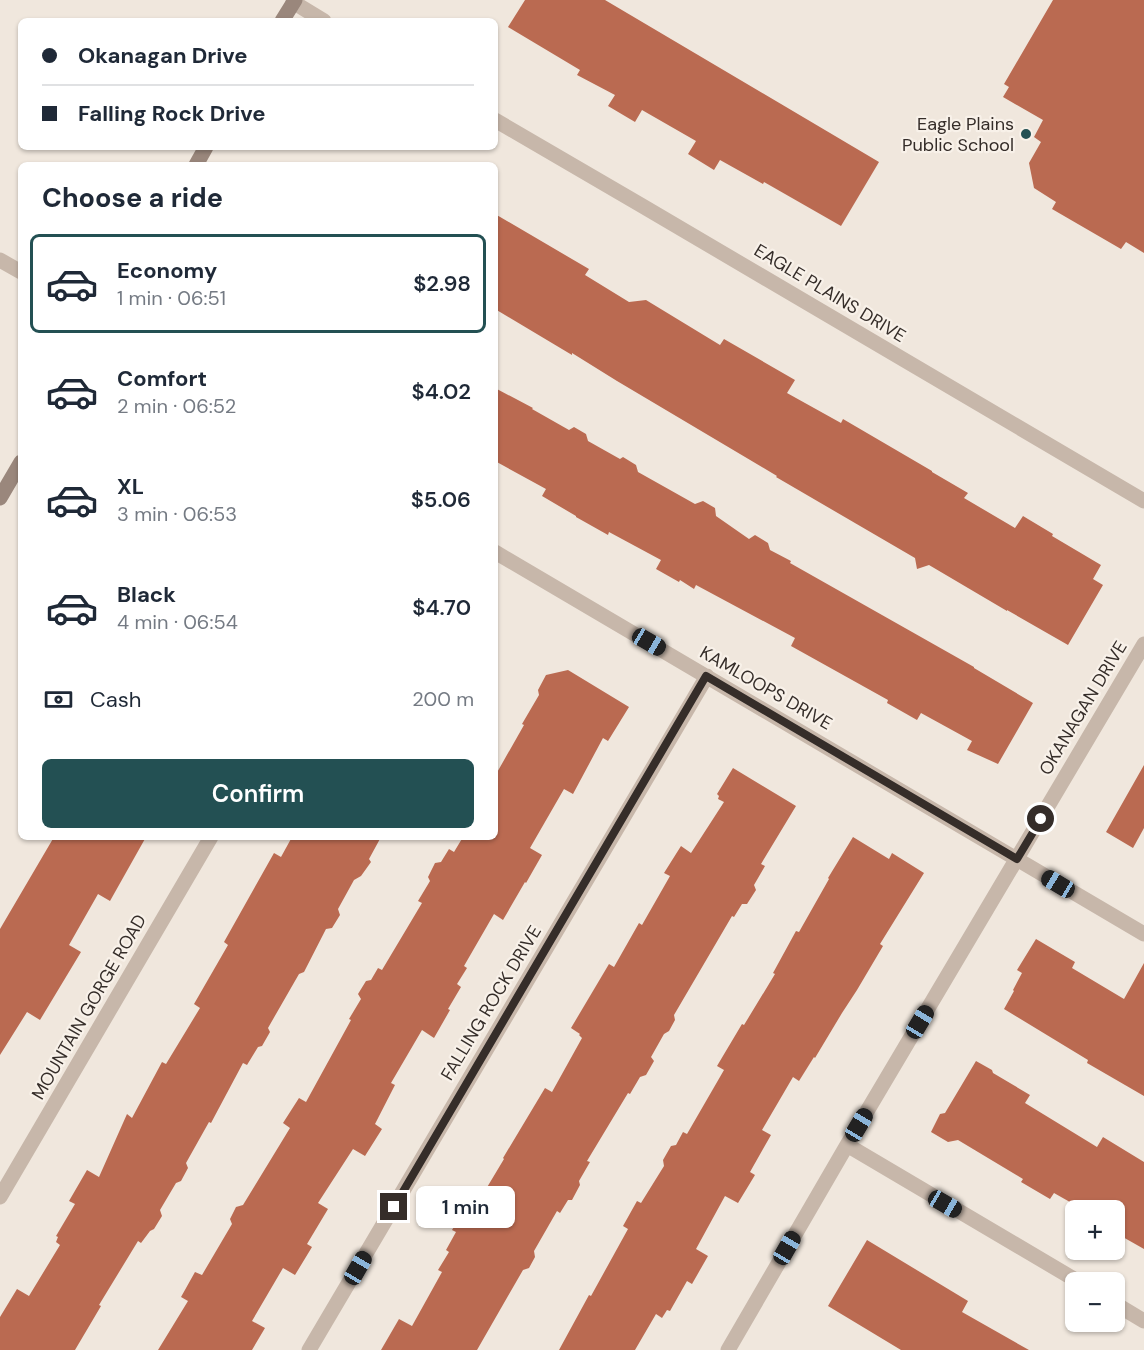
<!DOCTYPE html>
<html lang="en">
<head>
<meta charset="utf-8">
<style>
  body { margin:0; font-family:"DM Sans",sans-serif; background:#f2f2f3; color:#1f2937; height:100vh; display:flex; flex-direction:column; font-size:22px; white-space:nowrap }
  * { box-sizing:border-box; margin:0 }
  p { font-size:20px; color:#747a83 }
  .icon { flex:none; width:33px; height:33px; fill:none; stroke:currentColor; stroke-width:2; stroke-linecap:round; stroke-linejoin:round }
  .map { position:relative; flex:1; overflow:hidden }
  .drawer { position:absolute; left:18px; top:162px; width:480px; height:678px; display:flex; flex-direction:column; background:#fff; border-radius:9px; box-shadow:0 2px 4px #0004 }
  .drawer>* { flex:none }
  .hud { position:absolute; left:18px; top:18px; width:480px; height:132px; border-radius:9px; box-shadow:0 2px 4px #0004; display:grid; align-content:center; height:132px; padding:0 24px; background:#fff }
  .fabs { position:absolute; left:1065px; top:1200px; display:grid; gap:12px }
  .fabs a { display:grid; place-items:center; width:60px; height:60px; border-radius:9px; background:#fff; box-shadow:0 2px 4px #0004; font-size:30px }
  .end { position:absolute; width:27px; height:27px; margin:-14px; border:8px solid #352d29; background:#fff; box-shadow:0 0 0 3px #fff }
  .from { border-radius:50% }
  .bubble { position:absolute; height:42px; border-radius:9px; background:#fff; box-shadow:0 2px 4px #0004; font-size:20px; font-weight:600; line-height:42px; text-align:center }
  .car { position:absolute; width:18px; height:36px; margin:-18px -9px; border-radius:8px; box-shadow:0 0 4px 2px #0007; background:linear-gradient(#222 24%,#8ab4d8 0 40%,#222 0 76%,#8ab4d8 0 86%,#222 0) }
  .hud b { display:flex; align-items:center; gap:21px; height:57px; font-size:22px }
  .hud b+b { border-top:2px solid #e0e1e3 }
  .hud i { width:15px; height:15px; background:#1f2937 }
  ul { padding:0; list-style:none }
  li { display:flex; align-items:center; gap:18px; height:99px; margin:0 12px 9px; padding:0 12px; border:3px solid transparent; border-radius:9px }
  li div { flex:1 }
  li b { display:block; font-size:22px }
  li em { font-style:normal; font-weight:600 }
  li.current { border-color:#235053 }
  li>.icon { width:54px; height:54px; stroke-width:1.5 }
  h2 { padding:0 24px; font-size:27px; line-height:72px }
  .pay { display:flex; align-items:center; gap:15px; height:66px; padding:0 24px; font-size:22px }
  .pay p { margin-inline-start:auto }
  .button { display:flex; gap:12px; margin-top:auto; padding:12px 24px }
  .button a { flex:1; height:69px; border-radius:9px; background:#235053; color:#fff; font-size:24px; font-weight:600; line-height:69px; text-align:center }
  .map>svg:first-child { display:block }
</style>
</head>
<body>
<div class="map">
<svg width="1144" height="1350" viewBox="0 0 1144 1350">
  <rect width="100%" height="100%" fill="#f0e7dd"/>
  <path fill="#ba6a51" d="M525,0H605L879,162L841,226L764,182L763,184L720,160L714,170L688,154L696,141L642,110L635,122L608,106L615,95L577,75L580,70L508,27Z
    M1053,0H1144V253L1126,242L1121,249L1052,209L1056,202L1034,188L1029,163L1041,142L1034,137L1043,120L1003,97L1009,87L1004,84Z
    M495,214L589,269L585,275L629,302L646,300L720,345L724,339L795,380L787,393L841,423L843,419L932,471V472L968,493L964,498L1015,528L1023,516L1053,534L1052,536L1101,565L1093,579L1103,585L1068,645L1007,610V611L929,565L917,569L915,558L776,477L777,476L617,381L572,353V355L495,309Z
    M495,388L533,408L532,409L569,430L574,427L586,434L588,441L620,459L623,457L636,465L638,472L695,504L703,501L715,508L716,516L749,539L755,535L768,543L770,550L791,561L790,563L974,667V668L1033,703L998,764L967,750L972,741L921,713L917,720L887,703L888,700L791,646L795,638L696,585L694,589L680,580L679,582L656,569L661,560L609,532L608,535L576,517V516L542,496L546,489L495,461Z
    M568,670L629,707L608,741L603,738L573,794L564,789L530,848L542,855L526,883L525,882L503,920L494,914L464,966L467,968L457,984L461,987L448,1009L450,1010L434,1038L422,1030L391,1083L395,1085L375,1124L382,1129L365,1156L353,1149L318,1203L328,1209L307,1244L312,1247L295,1275L283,1268L252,1321L265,1328L252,1350H158L188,1301L181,1297L195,1272L202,1275L232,1224L230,1219L236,1207L243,1205L290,1128L283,1123L299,1098L306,1102L351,1020L349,1019L361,999L358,994L366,981L371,980L378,968L382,970L422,903L418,901L430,881L428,877L435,863L441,862L449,849L454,852L463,837H495V776L524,725L522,724L539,695L538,690L546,675Z
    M1144,765V828L1133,848L1106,832Z
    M733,768L796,806L761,864L765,866L754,885L756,890L747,904H742L734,917L732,916L674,1015L675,1020L669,1031L664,1034L651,1057L654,1061L646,1075L640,1077L630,1094L628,1093L587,1161L590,1162L579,1181L580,1185L572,1200H568L560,1213L557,1211L534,1251L535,1257L529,1268L523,1270L477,1350H381L399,1319L412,1326L442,1272L438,1270L449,1252L446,1250L456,1232L452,1230L470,1200L477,1204L504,1159L503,1158L545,1088L552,1092L582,1038L579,1035L580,1034L571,1028L609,964L614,967L639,923L642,925L670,876L664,873L681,846L691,853L724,802L718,799L719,796L717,794Z
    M54,837H146L110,901L98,894L69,945L81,952L40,1020L27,1012L0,1055V929Z
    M292,837H381L369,859L371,862L361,876L354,880L338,909L340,915L332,928L326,929L304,972L299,974L276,1014L268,1028L270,1032L262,1046L258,1047L247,1065L243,1063L211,1123L209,1122L186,1163L188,1168L181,1181L176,1183L160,1210L162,1216L154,1229L150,1231L141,1243L138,1241L99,1305L101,1306L75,1350H0V1317L17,1289L29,1296L60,1245L56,1242L58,1237L56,1236L75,1204L69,1201L87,1170L99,1177L127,1114L132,1118L162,1062L166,1064L200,1008L194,1004L228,945L224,942L274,853L281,857Z
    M853,837L889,859L892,853L924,873L880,944L883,946L857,990L842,1013L815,1058L814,1057L799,1081L793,1077L762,1130L771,1135L750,1172L755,1175L738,1203L725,1196L696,1249L708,1256L692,1284L687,1281L670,1311L667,1310L662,1318L656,1314L635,1350H559L589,1295L591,1296L628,1229L623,1226L637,1201L641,1203L664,1166L663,1160L671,1146L676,1145L683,1132L687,1134L724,1070L717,1066L742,1024L744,1025L775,974L773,973L796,931L799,932L829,879L828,878Z
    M1036,939L1075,962L1072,968L1124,999L1144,963V1096L1087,1063L1088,1060L1004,1009L1014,991L1013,990L1022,973L1017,970Z
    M976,1061L992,1070L993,1073L1030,1095L1025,1103L1097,1147L1103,1137L1144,1162V1249L1114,1232V1210H1084L1054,1193L1050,1199L1021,1182L1023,1179L958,1140L948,1142L931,1132L940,1114L945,1113Z
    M867,1240L968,1301L962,1312L1029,1350H901L828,1306Z"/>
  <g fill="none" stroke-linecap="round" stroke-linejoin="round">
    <path stroke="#c7b7aa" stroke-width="15" d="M293,2L324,21
      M495,120C712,246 928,374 1144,501
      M0,260L21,272
      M495,552L1144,934
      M847,1145L1079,1282
      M0,1197L211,837
      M1114,1303L1144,1321
      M309,1350L707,676
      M728,1350L847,1145L1144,644"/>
    <path stroke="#9a877c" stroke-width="15" d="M282,21L295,0
      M196,165L206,147
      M0,498L21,462"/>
  </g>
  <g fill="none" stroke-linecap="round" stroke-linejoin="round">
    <path stroke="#352d29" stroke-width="8" d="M394,1207L706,676L1017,859L1041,819"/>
  </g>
  <circle fill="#235053" stroke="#f8f1e9" stroke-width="2" cx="1026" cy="134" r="6"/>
  <g text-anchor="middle" stroke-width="4.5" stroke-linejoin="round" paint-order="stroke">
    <g font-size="18" fill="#352d29" stroke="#f8f1e9" text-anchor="end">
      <text x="1014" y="130">Eagle Plains<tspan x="1014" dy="21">Public School</tspan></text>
    </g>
    <g font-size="18" fill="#352d29" stroke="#f8f1e9">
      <text transform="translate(830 293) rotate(31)" y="6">EAGLE PLAINS DRIVE</text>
      <text transform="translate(766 688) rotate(30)" y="6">KAMLOOPS DRIVE</text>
      <text transform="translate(1083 708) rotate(-59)" y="6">OKANAGAN DRIVE</text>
      <text transform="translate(491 1003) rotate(-59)" y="6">FALLING ROCK DRIVE</text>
      <text transform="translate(89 1007) rotate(-60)" y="6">MOUNTAIN GORGE ROAD</text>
    </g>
  </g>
</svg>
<div class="fabs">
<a>+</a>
<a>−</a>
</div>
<i class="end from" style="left:1041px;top:819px"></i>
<i class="end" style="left:394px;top:1207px"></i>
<div class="bubble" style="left:416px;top:1186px;width:99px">1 min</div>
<i class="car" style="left:649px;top:642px;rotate:120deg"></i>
<i class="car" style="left:1058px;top:884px;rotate:301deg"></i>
<i class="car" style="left:920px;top:1022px;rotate:31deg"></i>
<i class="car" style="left:859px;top:1125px;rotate:31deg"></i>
<i class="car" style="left:945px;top:1204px;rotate:120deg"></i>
<i class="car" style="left:787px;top:1248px;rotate:30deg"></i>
<i class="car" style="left:358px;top:1268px;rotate:30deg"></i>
<div class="hud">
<b><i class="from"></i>Okanagan Drive</b>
<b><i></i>Falling Rock Drive</b>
</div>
<section class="drawer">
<h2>Choose a ride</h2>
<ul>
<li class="current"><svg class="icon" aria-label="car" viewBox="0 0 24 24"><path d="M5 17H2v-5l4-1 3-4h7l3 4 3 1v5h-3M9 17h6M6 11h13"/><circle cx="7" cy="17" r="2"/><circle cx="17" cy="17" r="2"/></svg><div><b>Economy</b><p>1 min · 06:51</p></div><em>$2.98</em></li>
<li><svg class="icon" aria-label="car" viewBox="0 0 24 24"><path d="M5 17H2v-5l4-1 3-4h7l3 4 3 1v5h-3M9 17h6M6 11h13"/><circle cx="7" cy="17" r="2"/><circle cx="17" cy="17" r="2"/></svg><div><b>Comfort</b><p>2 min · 06:52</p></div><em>$4.02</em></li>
<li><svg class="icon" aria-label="car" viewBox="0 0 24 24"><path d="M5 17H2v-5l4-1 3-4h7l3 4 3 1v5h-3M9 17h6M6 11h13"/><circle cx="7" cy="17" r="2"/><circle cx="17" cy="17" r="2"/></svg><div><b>XL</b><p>3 min · 06:53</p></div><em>$5.06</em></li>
<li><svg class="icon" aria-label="car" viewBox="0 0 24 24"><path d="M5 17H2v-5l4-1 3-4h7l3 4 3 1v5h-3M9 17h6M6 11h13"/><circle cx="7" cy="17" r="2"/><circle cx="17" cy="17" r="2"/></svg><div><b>Black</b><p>4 min · 06:54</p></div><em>$4.70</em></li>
</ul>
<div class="pay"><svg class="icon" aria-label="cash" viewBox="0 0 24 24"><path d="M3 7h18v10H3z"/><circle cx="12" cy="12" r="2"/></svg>Cash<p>200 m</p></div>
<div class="button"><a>Confirm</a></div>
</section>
</div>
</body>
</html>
